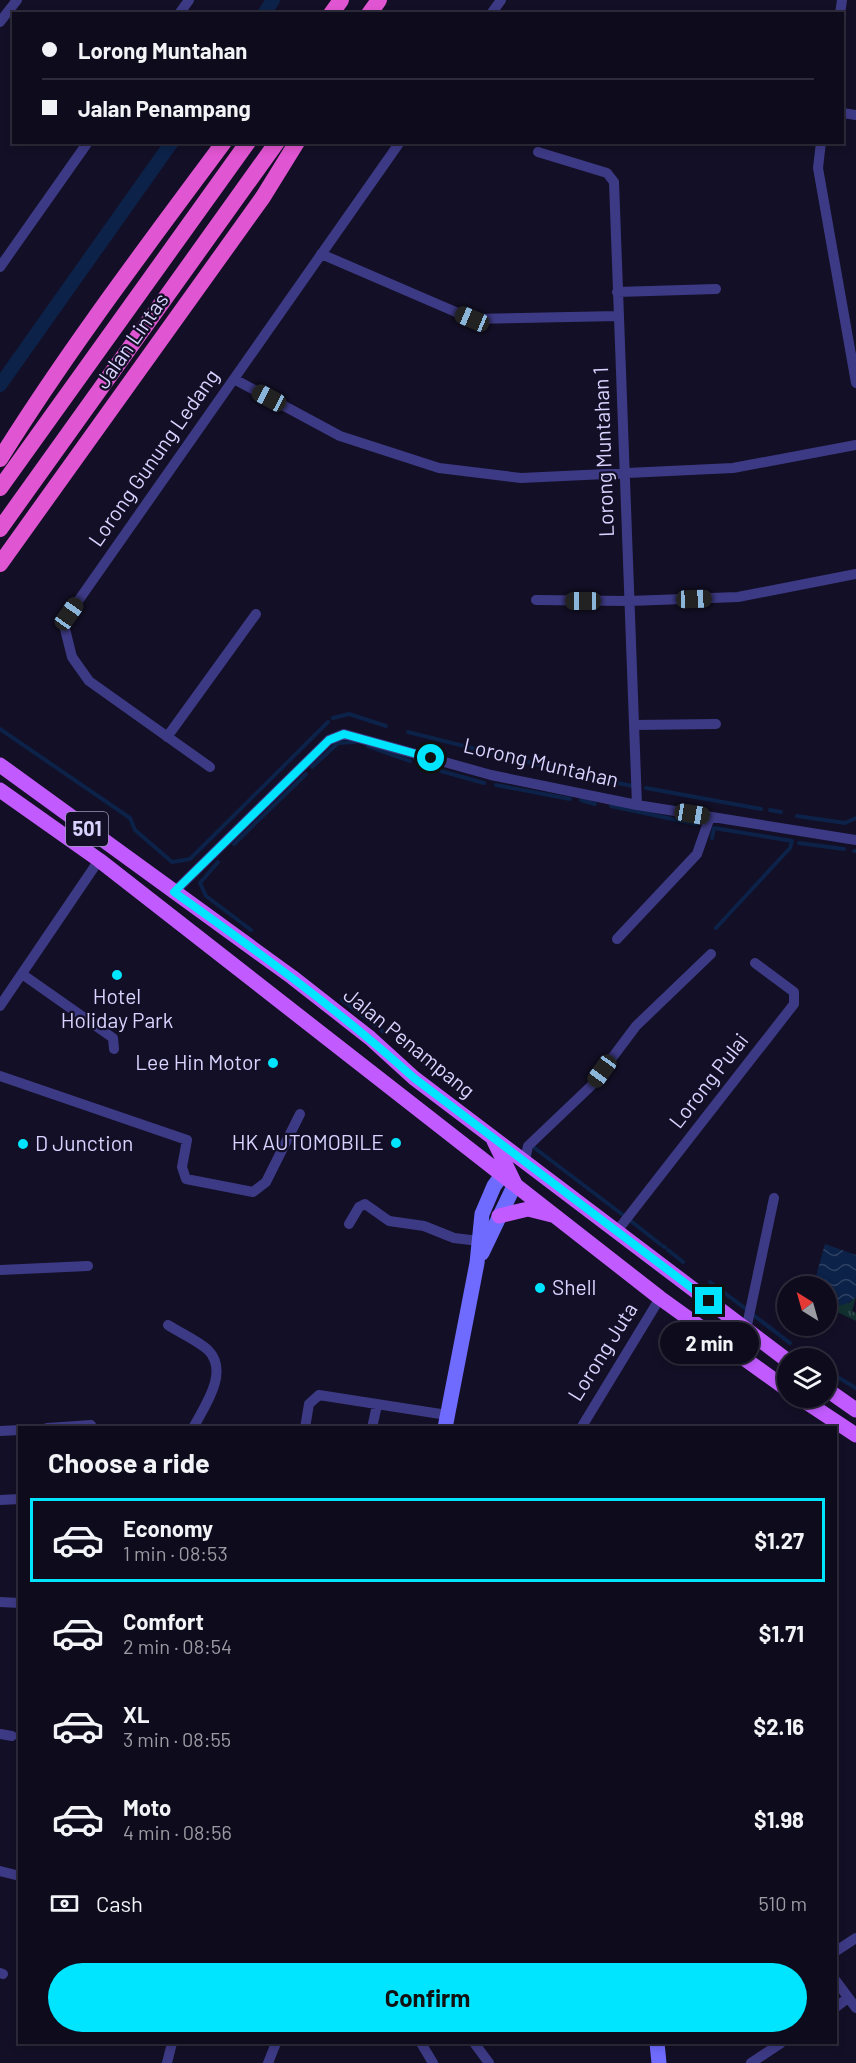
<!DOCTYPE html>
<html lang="en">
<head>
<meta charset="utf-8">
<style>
  body { margin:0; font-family:Barlow,sans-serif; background:#171425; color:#f1f3f6; height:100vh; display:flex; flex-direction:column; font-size:22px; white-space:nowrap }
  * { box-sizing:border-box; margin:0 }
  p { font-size:20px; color:#9b9ba3 }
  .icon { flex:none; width:33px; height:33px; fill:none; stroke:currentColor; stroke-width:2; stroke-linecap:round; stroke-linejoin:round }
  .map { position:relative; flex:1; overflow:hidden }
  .sheet { position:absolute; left:18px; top:1426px; width:819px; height:618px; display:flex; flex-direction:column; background:#0e0b1c; border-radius:0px; box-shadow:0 3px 9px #0003,0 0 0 2px #2e2b3b }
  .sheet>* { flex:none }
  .top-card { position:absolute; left:12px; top:12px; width:832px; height:132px; border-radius:0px; box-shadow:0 3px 9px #0003,0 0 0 2px #2e2b3b; display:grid; align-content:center; height:132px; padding:0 30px; background:#0e0b1c }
  .needle { width:39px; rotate:323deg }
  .tools { position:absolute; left:777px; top:1276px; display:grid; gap:12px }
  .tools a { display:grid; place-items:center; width:60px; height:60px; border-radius:50%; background:#0e0b1c; box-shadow:0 3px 9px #0003,0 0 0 2px #2e2b3b; font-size:30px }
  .end { position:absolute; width:27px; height:27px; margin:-14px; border:8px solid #00e5ff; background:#111; box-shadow:0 0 0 3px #111 }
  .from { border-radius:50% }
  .bubble { position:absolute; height:42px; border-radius:21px; background:#0e0b1c; box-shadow:0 3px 9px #0003,0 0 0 2px #2e2b3b; font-size:20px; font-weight:700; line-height:42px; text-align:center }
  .car { position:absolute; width:18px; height:36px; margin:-18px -9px; border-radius:8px; box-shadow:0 0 4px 2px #0007; background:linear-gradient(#222 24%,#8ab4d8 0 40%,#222 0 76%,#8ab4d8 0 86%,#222 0) }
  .top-card b { display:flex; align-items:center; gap:21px; height:57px; font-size:22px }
  .top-card b+b { border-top:2px solid #2e2b3b }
  .top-card i { width:15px; height:15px; background:#f1f3f6 }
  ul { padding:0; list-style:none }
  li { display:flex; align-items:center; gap:18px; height:84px; margin:0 12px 9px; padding:0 18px; border:3px solid transparent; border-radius:0px }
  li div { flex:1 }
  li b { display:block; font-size:22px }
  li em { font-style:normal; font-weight:700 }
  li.selected { border-color:#00e5ff }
  li>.icon { width:54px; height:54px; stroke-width:1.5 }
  h2 { padding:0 30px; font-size:27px; line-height:72px }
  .pay { display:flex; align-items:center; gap:15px; height:66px; padding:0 30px; font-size:22px }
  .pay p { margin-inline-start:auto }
  .primary-button { display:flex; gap:12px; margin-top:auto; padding:12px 30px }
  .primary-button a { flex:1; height:69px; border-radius:36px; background:#00e5ff; color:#111; font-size:24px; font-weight:700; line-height:69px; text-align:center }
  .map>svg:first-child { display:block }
</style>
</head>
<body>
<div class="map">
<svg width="856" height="2063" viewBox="0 0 856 2063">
  <defs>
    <pattern id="grass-tufts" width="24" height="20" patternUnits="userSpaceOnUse" patternTransform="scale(1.5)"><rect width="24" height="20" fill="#12302f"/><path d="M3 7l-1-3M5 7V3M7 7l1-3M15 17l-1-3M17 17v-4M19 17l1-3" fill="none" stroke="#344d4e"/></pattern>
    <pattern id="water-waves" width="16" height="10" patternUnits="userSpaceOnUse" patternTransform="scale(1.5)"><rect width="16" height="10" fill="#0c2248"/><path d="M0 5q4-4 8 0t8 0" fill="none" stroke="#2f4163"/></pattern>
  </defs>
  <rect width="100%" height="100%" fill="#130f26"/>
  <path fill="url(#grass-tufts)" d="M856,1297L852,1311L856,1313V1321L827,1307L826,1303H849Z"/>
  <path fill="url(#water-waves)" d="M825,1244L856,1255V1297C847,1305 838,1308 827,1303L826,1287H813Z"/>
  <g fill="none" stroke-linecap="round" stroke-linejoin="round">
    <path stroke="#0c2248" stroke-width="4" d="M333,718L349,714L386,726
      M0,729L130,818L135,830L172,862L190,859L328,722
      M408,732L552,768
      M368,746L410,761
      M312,767L338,743L355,742
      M441,771L484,783
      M566,773L633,786
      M496,785L570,799
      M646,788L761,809
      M581,800L595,804
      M611,806L696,824
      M770,810L781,812
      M797,816L845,823L856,818
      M712,838L714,828L792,841L790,848L716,928
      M799,843L844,849
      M234,844L306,774
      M854,851H856
      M218,862L200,883L206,896L251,930
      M342,1000L375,1025
      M381,1030L385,1033
      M411,1053L419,1059
      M532,1146L623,1215
      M631,1221L660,1244
      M663,1246L665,1247
      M668,1250L683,1262
      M710,1282L746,1309
      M752,1314L790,1343
      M807,1356L811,1359
      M826,1370L856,1388"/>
    <path stroke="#0c2248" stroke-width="14" d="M264,14L273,0
      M0,385L172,142"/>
    <path stroke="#3d3a85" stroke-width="10" d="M179,14L189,0
      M491,14L501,0
      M840,14L842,0
      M0,22L17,0
      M843,113L856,115
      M821,142L818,168L856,383
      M538,152L607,173L614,182L637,805
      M321,254L472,319L618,316
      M0,267L88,142
      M617,292L716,289
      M234,379L340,436L439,468L521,478L733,468L856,445
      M536,600L629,601L738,597L856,574
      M634,725L716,724
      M167,737L256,614
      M210,767L89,681L72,657L64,625L69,614L400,142
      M174,892L329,740L344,734L491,775L637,805L856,840
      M617,939L697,854L710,817
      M22,974L113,1038L114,1049
      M0,1006L99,860
      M0,1076L187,1140L182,1167L186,1179L253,1192L266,1182L300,1114
      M525,1160L528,1146L591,1086L636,1026L711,954
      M349,1224L359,1207L365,1204L389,1221L424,1226L454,1238L479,1241
      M617,1231L794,1004V992L755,963
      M0,1270L88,1266
      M168,1325C180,1333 197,1340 208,1350C230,1372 204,1407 193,1428
      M746,1330L774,1198
      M47,1428L91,1425V1428
      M305,1428L309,1404L319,1395L447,1415
      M372,1428L377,1405
      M581,1428L660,1298
      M0,1431L20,1430
      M0,1500L20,1499
      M0,1602L20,1603
      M0,1734L12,1736
      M0,1871L20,1876
      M836,1951L856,1938
      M0,1973L3,1974
      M836,1981L856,2008
      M836,2007L848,1998
      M421,2043L433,2063
      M475,2044L489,2063
      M167,2063L172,2043
      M268,2063L276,2043
      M751,2063L781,2043"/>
    <path stroke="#6f6bff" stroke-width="15" d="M482,1253L515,1184
      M445,1428L477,1263L482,1214L494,1186L502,1175
      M657,2043L659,2063"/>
    <path stroke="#c25bff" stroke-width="15" d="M0,765L292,977L370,1038L414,1078L788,1361
      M0,790L99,860L660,1298L788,1390
      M494,1141L515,1184
      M499,1216L528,1209L552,1215
      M826,1389L856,1410
      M800,1398L856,1435"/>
    <path stroke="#e055d1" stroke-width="16" d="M331,14L341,0
      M369,14L379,0
      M0,459C68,350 147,246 224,142
      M0,488L248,142
      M0,529L277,142
      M0,564L263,197L297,142"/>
  </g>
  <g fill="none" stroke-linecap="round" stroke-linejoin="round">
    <path stroke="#00e5ff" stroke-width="8" d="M431,758L344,734L329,740L174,892C257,951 339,1010 414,1078L709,1301"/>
  </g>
  <g fill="#00e5ff" stroke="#130f26" stroke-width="2">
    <circle cx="117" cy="975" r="6"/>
    <circle cx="273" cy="1063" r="6"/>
    <circle cx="396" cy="1143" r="6"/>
    <circle cx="23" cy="1144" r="6"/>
    <circle cx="540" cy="1288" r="6"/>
  </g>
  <g text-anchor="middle" stroke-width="4.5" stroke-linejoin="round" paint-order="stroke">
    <rect fill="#130f26" stroke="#9e99be" stroke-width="1.5" x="66" y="812" width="42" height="34" rx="4.5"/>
    <g font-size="20" font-weight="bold" fill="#d9d4ff">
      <text x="87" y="836">501</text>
    </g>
    <g font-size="21" fill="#d9d4ff" stroke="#130f26">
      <text transform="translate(132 341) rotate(-55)" y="7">Jalan Lintas</text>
      <text transform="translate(604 452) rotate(-92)" y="7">Lorong Muntahan 1</text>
      <text transform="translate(154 458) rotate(-55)" y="7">Lorong Gunung Ledang</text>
      <text transform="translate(541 763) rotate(13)" y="7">Lorong Muntahan</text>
      <text transform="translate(409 1043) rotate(39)" y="7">Jalan Penampang</text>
      <text transform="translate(709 1081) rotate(-52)" y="7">Lorong Pulai</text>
      <text transform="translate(603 1352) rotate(-58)" y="7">Lorong Juta</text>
    </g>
    <g font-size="21" fill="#d9d4ff" stroke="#130f26" text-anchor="end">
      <text x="117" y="1004" text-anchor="middle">Hotel<tspan x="117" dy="24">Holiday Park</tspan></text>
      <text x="261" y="1070">Lee Hin Motor</text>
      <text x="384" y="1150">HK AUTOMOBILE</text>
      <text x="35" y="1151" text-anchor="start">D Junction</text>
      <text x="552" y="1295" text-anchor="start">Shell</text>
    </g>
  </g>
</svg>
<div class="tools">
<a><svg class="needle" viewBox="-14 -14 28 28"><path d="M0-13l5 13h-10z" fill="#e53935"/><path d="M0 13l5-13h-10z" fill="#9b9ba3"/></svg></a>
<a><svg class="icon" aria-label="layers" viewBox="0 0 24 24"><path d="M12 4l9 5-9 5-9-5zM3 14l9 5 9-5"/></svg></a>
</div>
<i class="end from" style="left:431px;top:758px"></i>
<i class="end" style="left:709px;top:1301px"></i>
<div class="bubble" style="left:660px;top:1322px;width:99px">2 min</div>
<i class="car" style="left:472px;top:319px;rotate:293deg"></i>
<i class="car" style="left:269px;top:398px;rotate:298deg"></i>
<i class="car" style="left:694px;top:599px;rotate:88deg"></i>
<i class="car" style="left:583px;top:601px;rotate:270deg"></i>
<i class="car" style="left:69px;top:614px;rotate:35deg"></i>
<i class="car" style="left:692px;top:814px;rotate:99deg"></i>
<i class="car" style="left:602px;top:1071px;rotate:216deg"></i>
<div class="top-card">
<b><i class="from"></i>Lorong Muntahan</b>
<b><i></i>Jalan Penampang</b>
</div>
<section class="sheet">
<h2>Choose a ride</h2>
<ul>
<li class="selected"><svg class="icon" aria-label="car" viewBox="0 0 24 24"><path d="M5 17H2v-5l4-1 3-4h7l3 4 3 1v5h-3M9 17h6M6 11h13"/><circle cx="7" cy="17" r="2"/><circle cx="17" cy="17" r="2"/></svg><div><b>Economy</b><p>1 min · 08:53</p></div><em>$1.27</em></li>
<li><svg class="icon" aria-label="car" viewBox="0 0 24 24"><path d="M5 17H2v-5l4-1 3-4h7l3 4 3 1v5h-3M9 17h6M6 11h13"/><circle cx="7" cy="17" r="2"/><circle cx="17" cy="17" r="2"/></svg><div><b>Comfort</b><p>2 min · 08:54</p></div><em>$1.71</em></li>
<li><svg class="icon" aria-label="car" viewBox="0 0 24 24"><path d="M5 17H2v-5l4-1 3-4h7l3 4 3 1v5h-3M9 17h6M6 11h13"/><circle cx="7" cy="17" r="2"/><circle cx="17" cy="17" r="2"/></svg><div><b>XL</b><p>3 min · 08:55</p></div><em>$2.16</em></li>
<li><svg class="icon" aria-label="car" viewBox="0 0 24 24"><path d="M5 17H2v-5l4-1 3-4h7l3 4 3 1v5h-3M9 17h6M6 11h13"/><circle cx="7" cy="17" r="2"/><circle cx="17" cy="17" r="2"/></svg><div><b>Moto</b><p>4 min · 08:56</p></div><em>$1.98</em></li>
</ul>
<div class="pay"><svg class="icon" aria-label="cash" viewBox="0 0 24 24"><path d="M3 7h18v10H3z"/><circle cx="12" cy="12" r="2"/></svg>Cash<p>510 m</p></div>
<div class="primary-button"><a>Confirm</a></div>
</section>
</div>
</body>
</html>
